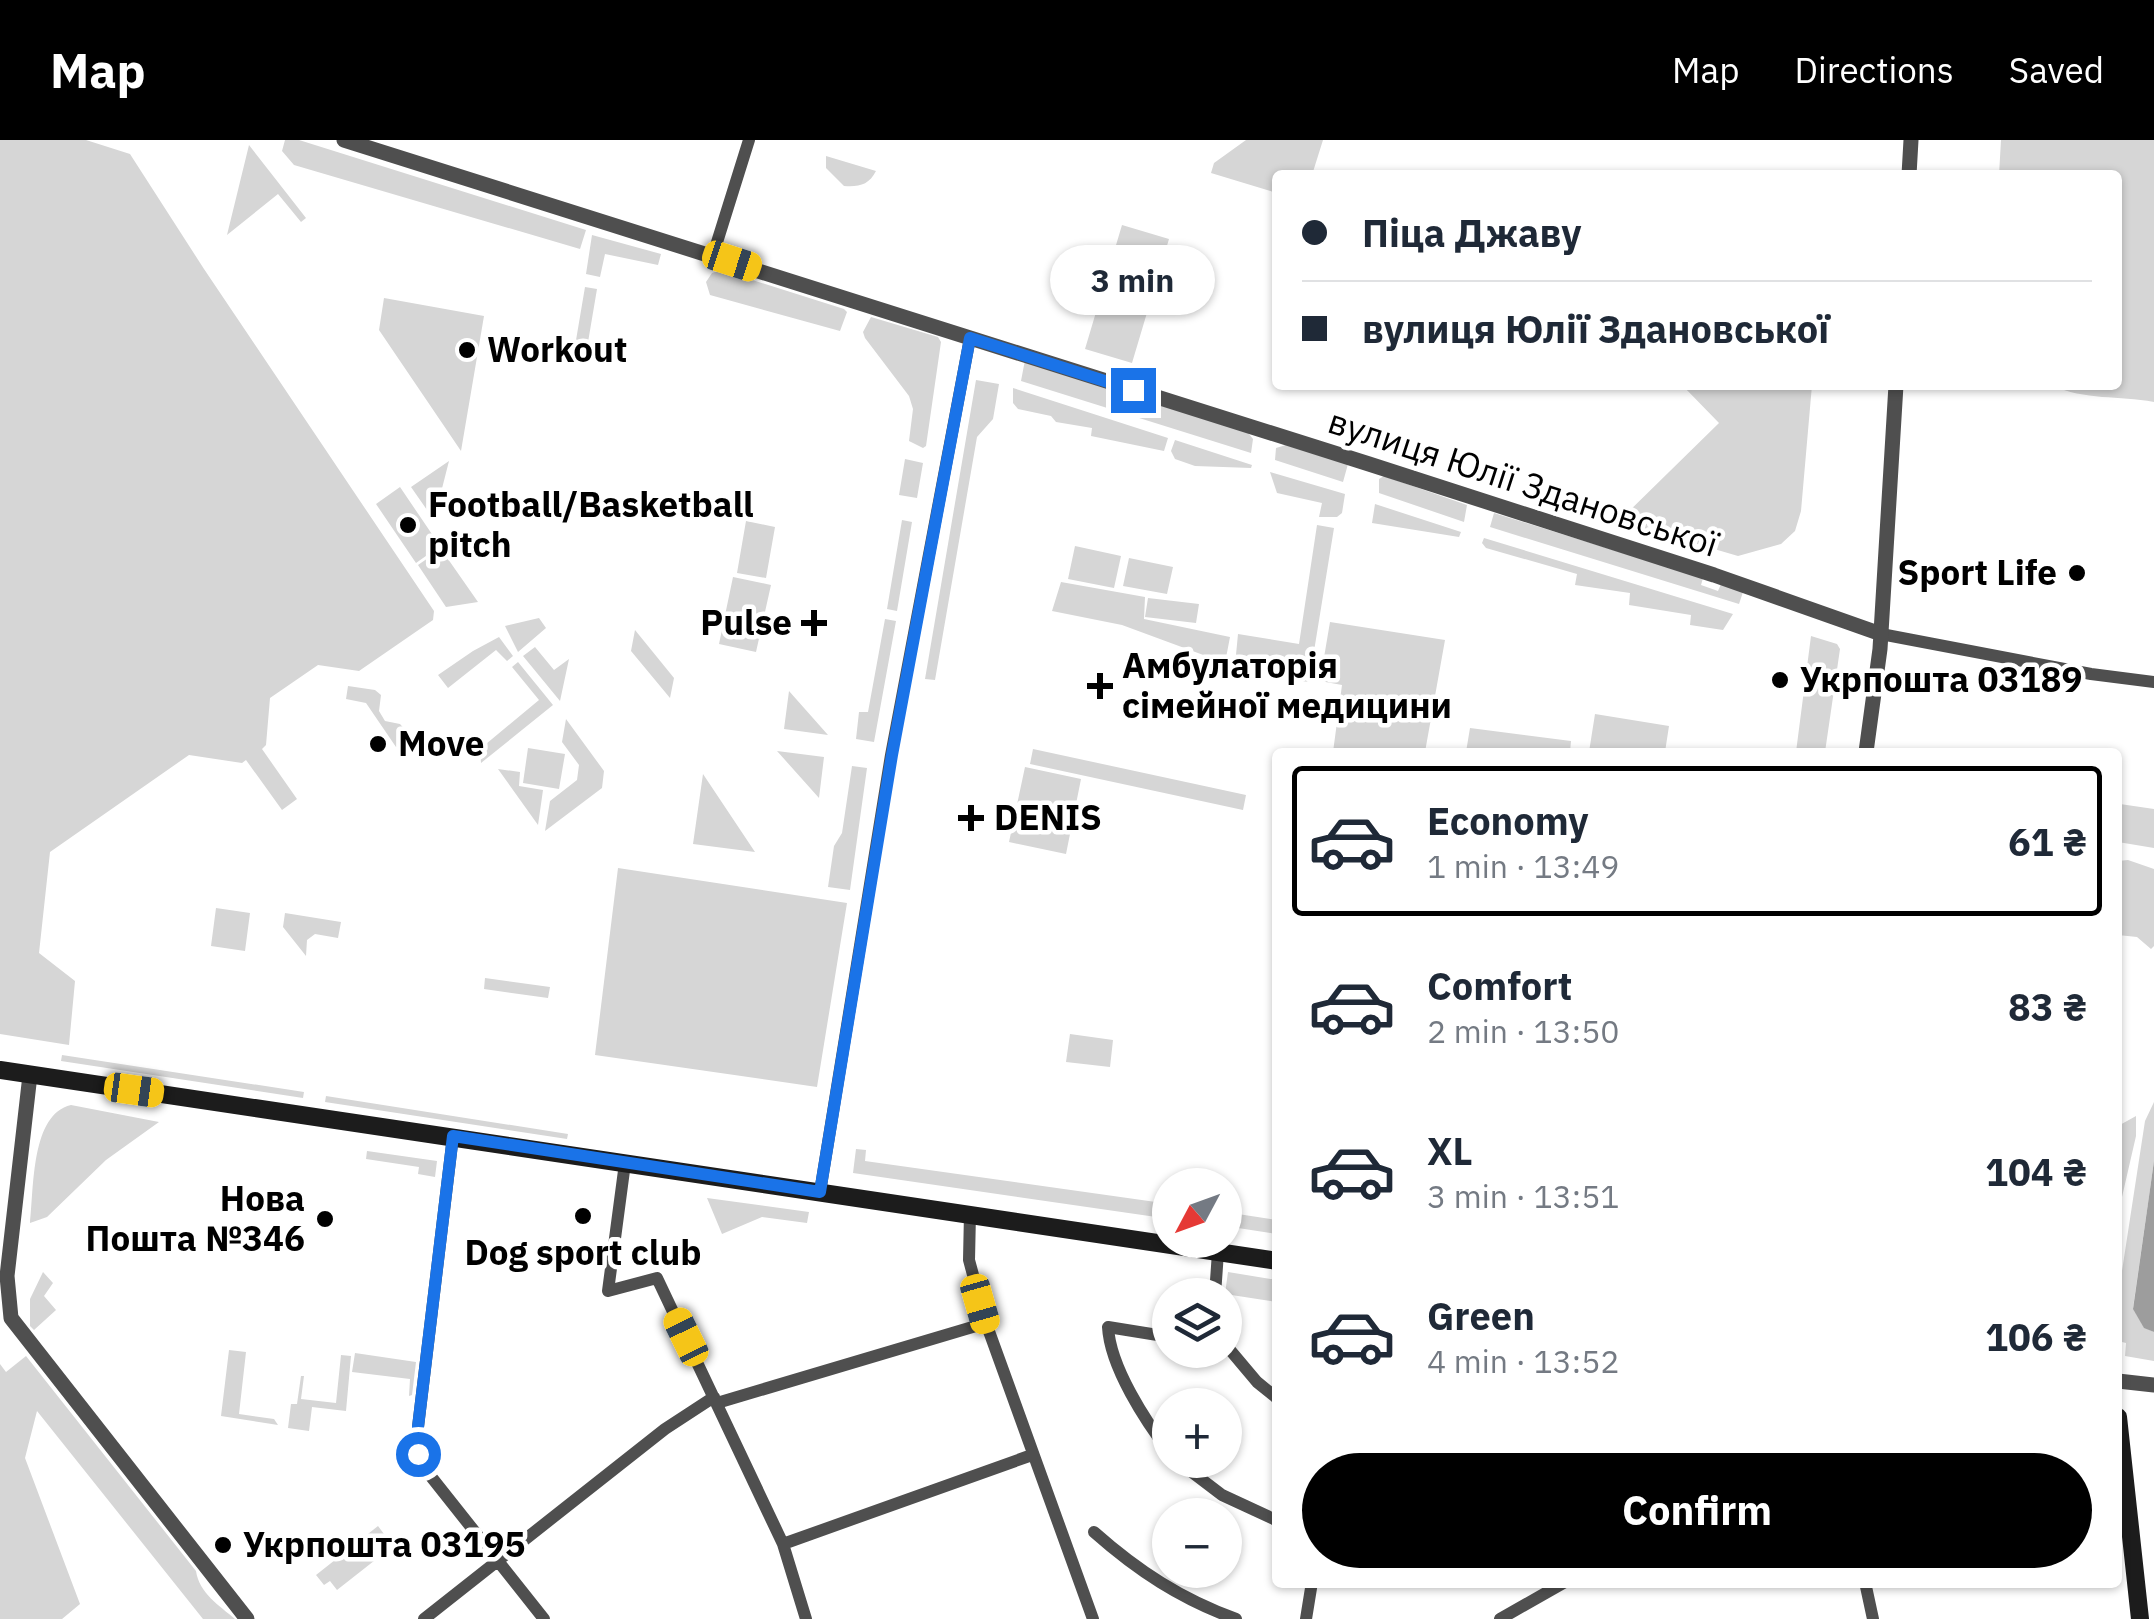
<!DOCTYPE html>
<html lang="en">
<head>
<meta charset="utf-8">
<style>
  body { margin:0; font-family:"IBM Plex Sans",sans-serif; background:#f2f2f3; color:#1f2937; height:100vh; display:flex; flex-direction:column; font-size:38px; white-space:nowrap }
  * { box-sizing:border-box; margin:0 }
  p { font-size:32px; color:#747a83 }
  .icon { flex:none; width:55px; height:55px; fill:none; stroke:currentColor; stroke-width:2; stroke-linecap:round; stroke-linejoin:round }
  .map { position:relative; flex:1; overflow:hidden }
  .panel { position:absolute; left:1272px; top:608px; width:850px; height:840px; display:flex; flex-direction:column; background:#fff; border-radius:10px; box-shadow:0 2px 8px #0004 }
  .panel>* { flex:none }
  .banner { position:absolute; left:1272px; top:30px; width:850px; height:220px; border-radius:10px; box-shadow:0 2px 8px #0004; display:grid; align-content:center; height:220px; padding:0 30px; background:#fff }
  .needle { width:65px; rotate:229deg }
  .buttons { position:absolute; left:1152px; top:1028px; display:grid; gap:20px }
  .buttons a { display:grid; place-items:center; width:90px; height:90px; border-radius:50%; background:#fff; box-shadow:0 2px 8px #0004; font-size:50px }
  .end { position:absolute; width:45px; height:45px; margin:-22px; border:12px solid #1a73e8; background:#fff; box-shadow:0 0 0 5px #fff }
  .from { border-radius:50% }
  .bubble { position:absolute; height:70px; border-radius:35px; background:#fff; box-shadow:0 2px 8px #0004; font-size:32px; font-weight:700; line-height:70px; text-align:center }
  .car { position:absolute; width:30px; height:60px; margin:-30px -15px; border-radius:12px; box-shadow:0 0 8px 2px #0007; background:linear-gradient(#f5c518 24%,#345 0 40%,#f5c518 0 76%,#345 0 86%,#f5c518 0) }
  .banner b { display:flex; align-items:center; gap:35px; height:95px; font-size:38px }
  .banner b+b { border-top:2px solid #e0e1e3 }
  .banner i { width:25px; height:25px; background:#1f2937 }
  ul { padding:18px 0 0; list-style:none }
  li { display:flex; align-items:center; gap:30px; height:150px; margin:0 20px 15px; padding:0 10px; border:5px solid transparent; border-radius:10px }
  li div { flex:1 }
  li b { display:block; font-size:38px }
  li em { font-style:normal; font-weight:700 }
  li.active { border-color:#000 }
  li>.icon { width:90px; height:90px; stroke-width:1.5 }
  .action { display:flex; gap:20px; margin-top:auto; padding:20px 30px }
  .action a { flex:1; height:115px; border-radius:60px; background:#000; color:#fff; font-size:40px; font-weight:700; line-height:115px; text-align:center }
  header { display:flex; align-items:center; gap:60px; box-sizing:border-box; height:140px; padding:0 50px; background:#000; color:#fff }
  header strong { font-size:48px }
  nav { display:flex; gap:55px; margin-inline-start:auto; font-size:35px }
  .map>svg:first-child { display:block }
</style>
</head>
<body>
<header>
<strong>Map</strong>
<nav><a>Map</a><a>Directions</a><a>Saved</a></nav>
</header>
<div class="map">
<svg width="2154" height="1479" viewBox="0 0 2154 1479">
  <rect width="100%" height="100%" fill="#fff"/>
  <path fill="#d6d6d6" d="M0,0H86L130,14L204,129L434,471L433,480L359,531L318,525L270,558L266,605L262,609L297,659L282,670L246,620L242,623L189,615L50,712L39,813L75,841L69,905L0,894Z
    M285,0H299L586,90L580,109L294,25L282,11Z
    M1246,0H1323L1312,35H1278L1277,53L1211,33L1214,23Z
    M2001,0H2154V262C2118,255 2086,261 2051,245H2118V35H1999Z
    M249,5L306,78L301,82L278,54L227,95Z
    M826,16L876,31C869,45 859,47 844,46L826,28Z
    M1122,85L1169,99L1132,223L1085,209Z
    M592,95L661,114L658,125L605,114L600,137L586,134Z
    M721,130L844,169L847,172L840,191L710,155L706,142L712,133Z
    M585,147L597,149L586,214L574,212Z
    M384,158L484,176L461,311L379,190Z
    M871,177L938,197L941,202L926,306L923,308L909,301L913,269L909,256L865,198L863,192Z
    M1025,220L1245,289L1253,299L1251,313L1021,241Z
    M976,240L999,244L993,279L977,297L935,540L925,539Z
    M1682,245H1812L1801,371L1795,391L1781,404L1738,416L1619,381L1719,283Z
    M1013,248L1168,298L1164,311L1091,296L1092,288L1056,282L1051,276L1018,269L1013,263Z
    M1175,300L1252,325L1251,328L1195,326L1175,319L1171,311Z
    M1286,305L1348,324L1343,342L1275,320L1276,308Z
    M905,319L923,323L917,358L899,355Z
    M449,321L434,380L411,347Z
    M1270,332L1345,354L1342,373L1337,377H1319L1322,363L1277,353Z
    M1384,336L1467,365L1464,382L1379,353V339Z
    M400,347L440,406L416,423L376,364Z
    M1375,364L1461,392L1459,397L1372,383Z
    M1494,373L1703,438L1701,445L1718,451L1721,444L1743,452L1739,464L1490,387Z
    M902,380L912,382L897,471L887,469Z
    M746,381L775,387L766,438L737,433Z
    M1317,385L1334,388L1309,542L1258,535L1235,525L1238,494L1299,504Z
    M1484,398L1733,474L1723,490L1690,485L1691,475L1629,465L1630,453L1575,445L1577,434L1486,408L1482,403Z
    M1075,406L1121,416L1114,448L1068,439Z
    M441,409L478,462L446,467L418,425Z
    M1129,418L1173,427L1167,454L1123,446Z
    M733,437L771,445L756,512L719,504Z
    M1061,442L1145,457L1144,479L1230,497L1225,523L1122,485L1052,471Z
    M1148,458L1199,464L1196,483L1145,477Z
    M539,478L546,488L518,512L505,486Z
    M885,479L896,481L874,602L856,599L859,572H868Z
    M1330,482L1445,500L1425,612H1333L1342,545L1320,541Z
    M635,490L674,538L670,558L631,511Z
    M1811,496L1837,504L1840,509L1825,612H1796Z
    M499,497L513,516L507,521L496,510L448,548L438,535L473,511Z
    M535,507L554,530L569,519L560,561L523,516Z
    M518,522L553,565L481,623L480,609L539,560L512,527Z
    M348,546L375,550L381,555L379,571L385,581L400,584L407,592L405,608L396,607L366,563L346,559Z
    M789,551L828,595L784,589Z
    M1595,574L1669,586L1665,612H1589Z
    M566,579L604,631L602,648L545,691L550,661L577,640L579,625L562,602Z
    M1470,588L1571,601L1570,612H1466Z
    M528,608L565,614L559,649L523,643Z
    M1033,609L1246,655L1243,670L1030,624Z
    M777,611L824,617L819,658Z
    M852,626L867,628L850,750L828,747L834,706L842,693Z
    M1025,627L1081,639L1066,714L1009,702Z
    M498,629L520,632L519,646L543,650L538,685Z
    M703,634L755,712L693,704Z
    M2120,664L2154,669V708L2118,702Z
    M2128,720L2154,729V806L2151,809L2137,797L2118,795V721Z
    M618,728L847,763L817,947L595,915Z
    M216,768L250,773L245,811L211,806Z
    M285,773L341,782L338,798L315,794L307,800L306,816L283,787Z
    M485,838L550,847L548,858L484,849Z
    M1070,894L1113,900L1110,927L1066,922Z
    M62,915L304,952L303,958L61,921Z
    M326,956L568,994L567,999L325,962Z
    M2154,962V1021L2133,1168L2144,1187L2154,1192V1221L2125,1216L2126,1203L2118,1201V1157L2145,981Z
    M71,965L159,982L106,1020L47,1077L30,1083C34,1048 31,974 71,965Z
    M2136,976V996L2122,1057H2118V986Z
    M856,1009L866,1010L865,1021L1170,1064V1079L853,1033Z
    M367,1011L437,1021L435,1037L418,1034L419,1027L366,1019Z
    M707,1058L809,1072L807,1083L762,1077L722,1094Z
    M1225,1072L1277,1080V1094L1225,1086Z
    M43,1132L53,1143L44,1156L56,1170L34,1190L30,1186V1159Z
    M1228,1132L1277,1140V1162L1225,1154Z
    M229,1210L246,1212L239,1274L274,1279L278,1285L221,1276Z
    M355,1213L416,1222L412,1255L409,1256L410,1239L352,1232Z
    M341,1215L351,1216L346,1271L312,1267L309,1291L288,1288L291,1264H297L301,1236H304L301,1259L336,1263Z
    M26,1216L196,1431C199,1453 220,1466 235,1479H203L37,1271L25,1318L80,1464L62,1479H0V1224L6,1232Z
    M378,1386L393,1406L337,1450L330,1441L324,1445L316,1435Z"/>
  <path fill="#9d9d9d" d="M2154,1021V1192L2144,1188L2133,1169Z"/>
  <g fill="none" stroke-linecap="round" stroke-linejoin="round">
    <path stroke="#4f4f4f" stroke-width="12" d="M713,115L749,0
      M1881,494L2091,534L2154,542
      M453,996L418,1287V1314L425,1329L544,1479
      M625,1023L608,1151L657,1138L783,1404L806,1479
      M820,1052L891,615L970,198
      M970,1073L969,1120L986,1183L1093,1479
      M1215,1155L1218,1112
      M1170,1197L1108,1187C1110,1227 1146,1282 1170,1313
      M1225,1204L1257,1242L1278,1259
      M717,1263L986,1183
      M1176,1320L1222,1355L1278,1381
      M1094,1392C1138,1431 1181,1459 1236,1479
      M783,1404L1032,1315
      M1865,1442L1873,1479
      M424,1479L665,1289L714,1257
      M1306,1479L1312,1442
      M1500,1479L1565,1442"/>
    <path stroke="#4f4f4f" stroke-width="15" d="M344,0L1369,324L1714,435L1881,494
      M1909,35L1911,0
      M1866,612L1880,509L1896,245
      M30,935L7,1136L11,1178L247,1479
      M2118,1241L2154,1245"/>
    <path stroke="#1c1c1c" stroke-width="18" d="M0,930L1278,1121
      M2118,1277L2140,1479"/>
  </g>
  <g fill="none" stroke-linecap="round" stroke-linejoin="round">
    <path stroke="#1a73e8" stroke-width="12" d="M418,1314V1287L453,996L820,1052L892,615L970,198L1133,250"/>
  </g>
  <g fill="#000" stroke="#fff" stroke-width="4">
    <circle cx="467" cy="210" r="10"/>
    <circle cx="408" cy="385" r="10"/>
    <circle cx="2077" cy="433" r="10"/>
    <path d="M809 468h10v10h10v10h-10v10h-10v-10h-10v-10h10z"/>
    <circle cx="1780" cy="540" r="10"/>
    <path d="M1095 531h10v10h10v10h-10v10h-10v-10h-10v-10h10z"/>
    <circle cx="378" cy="604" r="10"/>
    <path d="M966 663h10v10h10v10h-10v10h-10v-10h-10v-10h10z"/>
    <circle cx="583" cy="1076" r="10"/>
    <circle cx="325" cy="1079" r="10"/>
    <circle cx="223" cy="1405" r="10"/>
  </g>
  <g text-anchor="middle" stroke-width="9" stroke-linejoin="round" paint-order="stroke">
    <g font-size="35" font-weight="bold" fill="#000" stroke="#fff" text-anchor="start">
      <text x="487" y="222">Workout</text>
      <text x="428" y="377">Football/Basketball<tspan x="428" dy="40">pitch</tspan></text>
      <text x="2057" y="445" text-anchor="end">Sport Life</text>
      <text x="792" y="495" text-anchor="end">Pulse</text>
      <text x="1122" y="538">Амбулаторія<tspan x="1122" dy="40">сімейної медицини</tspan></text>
      <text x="1800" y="552">Укрпошта 03189</text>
      <text x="398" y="616">Move</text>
      <text x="994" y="690">DENIS</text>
      <text x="305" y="1071" text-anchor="end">Нова<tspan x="305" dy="40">Пошта №346</tspan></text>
      <text x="583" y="1125" text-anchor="middle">Dog sport club</text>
      <text x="243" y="1417">Укрпошта 03195</text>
    </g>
    <g font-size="35" fill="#000" stroke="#fff">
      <text transform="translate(1523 343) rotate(18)" y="12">вулиця Юлії Здановської</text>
    </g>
  </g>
</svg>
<div class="buttons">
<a><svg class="needle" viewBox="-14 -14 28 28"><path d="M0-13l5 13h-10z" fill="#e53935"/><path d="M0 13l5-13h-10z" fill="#747a83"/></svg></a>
<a><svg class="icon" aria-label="layers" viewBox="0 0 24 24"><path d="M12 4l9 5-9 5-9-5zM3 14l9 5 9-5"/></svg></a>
<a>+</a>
<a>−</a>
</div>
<i class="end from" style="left:418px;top:1314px"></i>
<i class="end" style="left:1133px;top:250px"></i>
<div class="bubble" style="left:1050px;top:105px;width:165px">3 min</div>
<i class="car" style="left:732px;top:121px;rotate:108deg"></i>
<i class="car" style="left:134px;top:950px;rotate:98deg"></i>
<i class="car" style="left:980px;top:1164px;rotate:164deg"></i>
<i class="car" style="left:686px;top:1197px;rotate:334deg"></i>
<div class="banner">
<b><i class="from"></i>Піца Джаву</b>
<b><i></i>вулиця Юлії Здановської</b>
</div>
<section class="panel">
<ul>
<li class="active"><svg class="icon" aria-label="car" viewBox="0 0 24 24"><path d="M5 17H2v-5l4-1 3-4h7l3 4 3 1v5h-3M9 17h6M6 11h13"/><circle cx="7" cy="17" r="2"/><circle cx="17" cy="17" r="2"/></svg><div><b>Economy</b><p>1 min · 13:49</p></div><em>61 ₴</em></li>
<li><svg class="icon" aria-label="car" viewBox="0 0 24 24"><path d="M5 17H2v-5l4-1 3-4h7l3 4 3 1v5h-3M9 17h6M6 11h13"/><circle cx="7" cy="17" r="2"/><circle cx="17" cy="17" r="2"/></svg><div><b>Comfort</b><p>2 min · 13:50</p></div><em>83 ₴</em></li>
<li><svg class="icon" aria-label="car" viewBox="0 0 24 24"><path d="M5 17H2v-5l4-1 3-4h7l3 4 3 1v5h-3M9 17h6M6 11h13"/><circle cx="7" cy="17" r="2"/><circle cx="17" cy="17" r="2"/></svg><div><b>XL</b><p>3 min · 13:51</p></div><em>104 ₴</em></li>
<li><svg class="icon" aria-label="car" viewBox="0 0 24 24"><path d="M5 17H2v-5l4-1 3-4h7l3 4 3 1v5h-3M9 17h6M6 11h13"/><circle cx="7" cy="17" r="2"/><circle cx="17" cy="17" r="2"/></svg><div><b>Green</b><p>4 min · 13:52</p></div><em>106 ₴</em></li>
</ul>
<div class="action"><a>Confirm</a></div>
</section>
</div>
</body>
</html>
